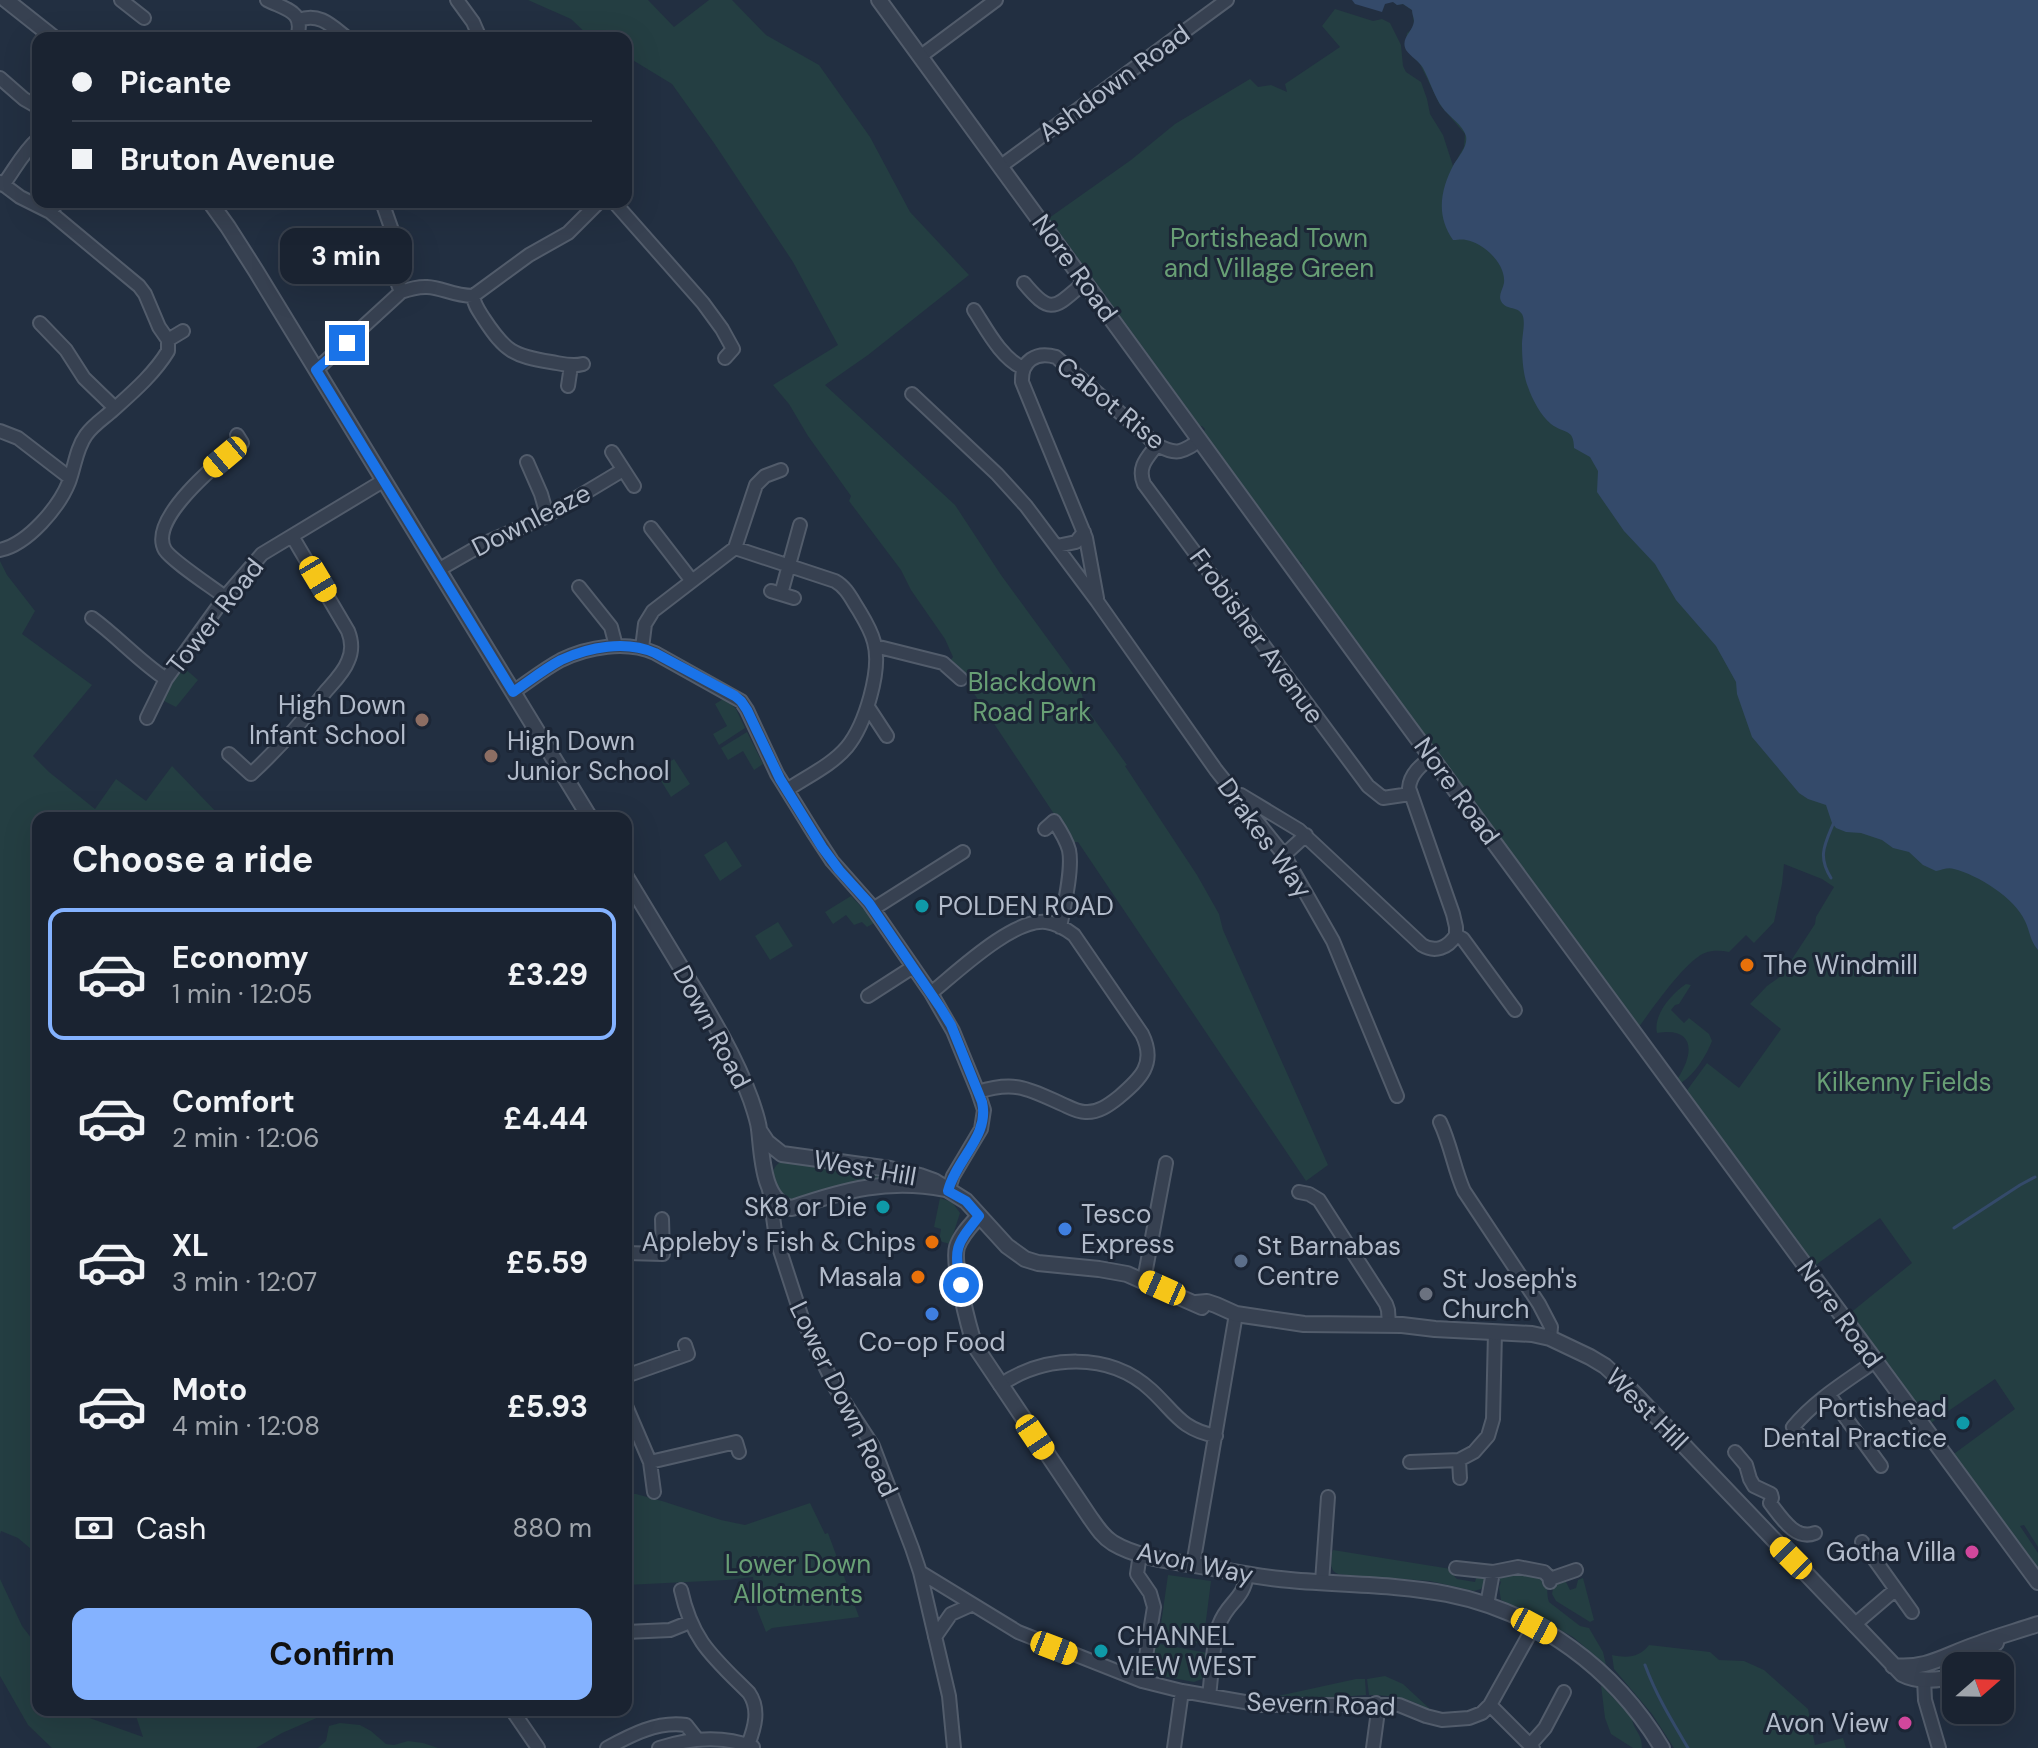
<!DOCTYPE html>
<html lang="en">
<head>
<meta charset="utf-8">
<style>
  body { margin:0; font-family:"DM Sans",sans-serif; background:#272f3d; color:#f1f3f6; height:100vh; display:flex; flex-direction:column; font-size:30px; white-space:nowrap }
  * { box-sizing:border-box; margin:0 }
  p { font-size:26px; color:#9fa4ab }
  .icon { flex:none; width:44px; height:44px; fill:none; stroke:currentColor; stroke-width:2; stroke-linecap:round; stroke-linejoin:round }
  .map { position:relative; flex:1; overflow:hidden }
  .side { position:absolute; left:32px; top:812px; width:600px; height:904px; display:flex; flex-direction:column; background:#1a2331; border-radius:16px; box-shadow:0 8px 32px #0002,0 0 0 2px #38404d }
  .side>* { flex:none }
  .guide { position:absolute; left:32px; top:32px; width:600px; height:176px; border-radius:16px; box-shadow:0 8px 32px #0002,0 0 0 2px #38404d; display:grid; align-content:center; height:176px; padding:0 40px; background:#1a2331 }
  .needle { width:52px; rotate:70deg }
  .buttons { position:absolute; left:1942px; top:1652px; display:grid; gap:16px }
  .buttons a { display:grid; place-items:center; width:72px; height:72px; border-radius:16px; background:#1a2331; box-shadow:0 8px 32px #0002,0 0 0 2px #38404d; font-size:40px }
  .end { position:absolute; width:36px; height:36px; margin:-18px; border:10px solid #1a73e8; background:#fff; box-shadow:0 0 0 4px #fff }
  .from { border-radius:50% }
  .bubble { position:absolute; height:56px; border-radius:16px; background:#1a2331; box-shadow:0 8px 32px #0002,0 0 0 2px #38404d; font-size:26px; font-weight:700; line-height:56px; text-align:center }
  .car { position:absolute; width:24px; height:48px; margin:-24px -12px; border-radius:10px; box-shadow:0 0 6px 2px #0007; background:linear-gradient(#f5c518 24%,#345 0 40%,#f5c518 0 76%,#345 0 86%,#f5c518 0) }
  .guide b { display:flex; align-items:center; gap:28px; height:76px; font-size:30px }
  .guide b+b { border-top:2px solid #38404d }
  .guide i { width:20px; height:20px; background:#f1f3f6 }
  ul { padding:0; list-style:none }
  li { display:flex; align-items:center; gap:24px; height:132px; margin:0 16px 12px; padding:0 24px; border:4px solid transparent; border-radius:16px }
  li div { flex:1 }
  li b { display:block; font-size:30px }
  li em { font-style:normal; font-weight:700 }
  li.selected { border-color:#84b2ff }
  li>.icon { width:72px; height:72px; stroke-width:1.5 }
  h2 { padding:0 40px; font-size:36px; line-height:96px }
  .pay { display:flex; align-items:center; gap:20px; height:88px; padding:0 40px; font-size:30px }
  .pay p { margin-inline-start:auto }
  .cta { display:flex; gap:16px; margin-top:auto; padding:16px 40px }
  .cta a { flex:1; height:92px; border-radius:16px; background:#84b2ff; color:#111; font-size:32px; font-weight:700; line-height:92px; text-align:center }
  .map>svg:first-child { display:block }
</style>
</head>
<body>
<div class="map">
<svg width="2038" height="1748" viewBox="0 0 2038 1748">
  <rect width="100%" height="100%" fill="#222f41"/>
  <path fill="#243e42" d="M528,0H648L674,27L709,0H732L766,35L819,65L870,137L910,212L969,275L868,355L825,385L955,505L1001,575L1080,683L1084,705L1127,765L1125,766L1197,875L1219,914L1223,930L1328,1165L1306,1181L1078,842H1073L1068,835L957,668L949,662L953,657L945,639L911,590L901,570L849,501L851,496L808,436L789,404L773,385L838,345L793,262L714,143L672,84L626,56V38H591L571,19Z
    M1647,0L2038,307V1547L2024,1525L2020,1526L2038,1553V1574L1951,1456L2015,1409L1995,1379L1928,1425L1923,1412L1849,1314L1912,1263L1880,1218L1813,1267L1685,1093L1707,1063L1739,1088L1781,1029L1750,1004L1767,986L1781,976L1815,924L1816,917L1834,887L1822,879L1784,864L1782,884L1774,922L1754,943L1746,935L1729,952C1718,950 1707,950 1698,957C1681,968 1651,1010 1639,1027L1388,685L1387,680H1385L1301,565L1302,563L1298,561L1204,432L1205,429L1202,426H1200L1049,218L1131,160L1175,124L1250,79L1258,87L1271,85L1287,92L1285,84L1340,47L1322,26L1335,9L1373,21L1382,19L1390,23L1401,45L1403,66L1406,72L1421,82L1427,99L1430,114L1443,135L1453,166L1464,147L1465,134L1440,105L1420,64L1406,49L1405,45L1407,33L1412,29L1414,23L1412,10L1403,4L1397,5L1393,1Z
    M0,561L7,575L35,611L22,634L92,685L33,756L49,772L95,809L116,779L146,801L172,766L222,818H38V1555L18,1538L1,1531L0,1534Z
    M183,667L198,680L176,707L162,700Z
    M725,698L736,709L745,728L719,745L713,734L727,726L715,704Z
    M747,732L763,764L754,770L743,751L728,760L721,748Z
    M674,759L690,784L671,797L655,771Z
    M726,841L742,866L720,881L704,855Z
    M851,896L876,922L867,927L862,922L854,925L846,915L833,924L825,912Z
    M778,922L793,946L770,960L755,936Z
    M1686,984L1691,985L1679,1004L1675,1005L1671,1010L1684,1023L1689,1018L1709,1034L1712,1041C1706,1056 1695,1074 1681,1083L1678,1078C1695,1052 1694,1027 1657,1033C1653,1015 1671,994 1686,984Z
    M783,1160L878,1172V1180L790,1202L776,1193C773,1179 768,1169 783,1160Z
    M940,1198L952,1202L960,1213L950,1244L939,1241L941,1229L934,1227Z
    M626,1494H636L662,1501L721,1520L745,1525L810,1503L825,1534L828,1533L859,1617L772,1628L766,1632L757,1609L753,1577L727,1580L626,1585Z
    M1333,1550L1451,1569L1455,1571L1454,1576L1457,1579L1475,1582L1477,1575H1483L1486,1580L1481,1589L1474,1591L1430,1581L1346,1575C1343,1574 1339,1575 1336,1573C1329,1569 1330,1555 1333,1550Z
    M1513,1572L1544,1579C1549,1586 1546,1594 1549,1602L1580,1626L1589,1628L1603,1652L1606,1665L1573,1637L1546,1622L1501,1600L1499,1588L1501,1582L1499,1580L1505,1574Z
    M1168,1575L1211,1581L1203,1644L1159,1638Z
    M1583,1578L1594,1620L1590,1622L1556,1601L1552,1594L1554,1584L1565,1580L1570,1590L1576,1588L1578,1580Z
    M0,1579L22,1626L38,1647V1710H76L84,1716L143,1737L134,1710H335L282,1733L256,1748H52L28,1725L0,1676Z
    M1155,1643L1207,1653L1202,1679L1194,1682L1162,1676L1150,1669Z
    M1649,1645L1710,1652L1719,1660L1744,1661L1764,1670L1808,1709L1815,1745L1843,1738L1846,1748H1674L1652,1714L1614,1669L1612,1655C1627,1658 1639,1658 1649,1645Z
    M1385,1676L1403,1684L1430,1709H1428C1409,1698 1391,1695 1369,1695L1367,1679Z
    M1356,1679H1365L1366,1695L1325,1698L1278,1696Z
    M1601,1685L1632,1717C1633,1731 1642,1732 1642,1748H1633L1611,1734L1605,1718Z
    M340,1723L360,1725L371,1731L386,1744L394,1745L408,1741L423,1743L438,1748H318L326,1741L329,1726Z"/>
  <path fill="#344a6a" d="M1352,0H2038V950C2030,941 2030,931 2025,921C2015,898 1978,875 1954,869C1948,867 1942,870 1936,871L1923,865L1909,852L1893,848L1882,840L1861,833L1846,832L1836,828L1832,823L1826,805L1808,799L1799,793L1752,737L1737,694L1736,682L1716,646L1676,600L1655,564L1624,531L1597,492L1598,471L1590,457L1574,448C1574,428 1564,434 1551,424C1541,416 1532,399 1528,387C1523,375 1522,357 1522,344C1522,336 1526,321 1522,314C1517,306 1505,310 1501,301C1498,295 1503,289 1504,283C1506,264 1484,243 1466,240C1462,239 1458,240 1453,240C1436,216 1440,190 1454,164C1459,156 1468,146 1466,136C1463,125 1448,116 1442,107C1434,96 1430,81 1423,68C1419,61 1411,57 1406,50C1400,38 1413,32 1414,21C1414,18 1412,14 1412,10L1403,4L1397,5L1393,2L1385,4L1382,12L1355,4Z"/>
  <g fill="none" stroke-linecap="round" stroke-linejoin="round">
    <path stroke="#344a6a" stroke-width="3" d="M1831,878C1817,856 1825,844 1834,822
      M1954,1228L2020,1185L2035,1177
      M1645,1665C1656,1695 1672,1721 1688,1748"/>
    <g stroke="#525c6b" stroke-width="16">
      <path id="minor" d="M121,0L144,18
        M267,0C287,10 305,11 297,38
        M457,0L473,22L480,38
        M299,20C319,12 332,26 347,38
        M921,56L996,0
        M0,78L24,99L38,107
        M1001,166L1227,0
        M0,182L20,197L50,212
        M3,185C15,169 23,152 38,139
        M382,202L394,236L392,269L401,292
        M614,202L703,303L722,329L733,349L725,358
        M1024,283C1052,317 1055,307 1085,282
        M473,296C474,305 479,311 484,319C505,351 513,356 551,362C563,364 572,367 583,364
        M974,310C987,330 1001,358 1023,368
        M40,323L66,350L84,378L115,408
        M168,340L183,331
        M316,370L401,292C436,279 442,295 473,296L529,255L568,233L599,202
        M568,386L571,366
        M912,394L997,474L1026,506L1097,601L1216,770L1284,855L1333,941L1397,1096
        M0,431L18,438L70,478
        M1157,445C1147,458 1137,467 1144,484L1368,786L1383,798L1410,794
        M612,452L634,486
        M527,462L541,494L547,515
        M651,528L692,581
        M1057,546L1076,542L1084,532
        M735,548L756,485L765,476L781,470
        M0,550C28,544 59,507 69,482C75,466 76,449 86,435C93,425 104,418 113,410C133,392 154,374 168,351V340L159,327L145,294L139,286L50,212L58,202
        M438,570L485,543L543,518L623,470
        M579,587L611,627L616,646
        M771,591L794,598
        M781,594L800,525
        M225,597C212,587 172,561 165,550C147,519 221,460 242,443L237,435
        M1097,598L1086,538L1022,382C1021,361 1036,351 1056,357L1157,445C1177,456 1183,452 1200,440
        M92,618C118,637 139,661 166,679
        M875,646L943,663L961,679
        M642,648L645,624L653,611L735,548L835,581C846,587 851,598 858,609C864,619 871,630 874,642C882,670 865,725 847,747C832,765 806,777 787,790
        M513,692C528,682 544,669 561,660C588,647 626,640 655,653L741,701L747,710L777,774L813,832L832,861L869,903L931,993L953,1031L978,1092L984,1110L981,1129L953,1176L948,1191
        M868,707L887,736
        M147,718L166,679L225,597L262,554L383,481
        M229,754L251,774C278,749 303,721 326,691C334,682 344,672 348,661C353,650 352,641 348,631L292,536
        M1432,757C1421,765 1410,774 1409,788L1453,914L1456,927V935L1463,939L1515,1010
        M1241,795L1299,830L1422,945C1435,953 1448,948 1456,935
        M1045,829L1054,821C1060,830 1066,839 1069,850C1073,869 1064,907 1060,927
        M1284,855L1306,835
        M873,909L963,852
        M931,993C956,973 1013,918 1046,922C1055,923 1066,929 1074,935L1142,1034C1157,1064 1140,1079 1119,1097C1109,1105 1098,1113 1085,1112C1077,1112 1069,1107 1062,1104C1029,1089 1015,1080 978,1092
        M868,996L913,967
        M1440,1122C1451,1145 1454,1169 1464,1191L1539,1304L1551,1327L1550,1338
        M769,1189L776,1238L802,1318L836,1389L873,1446L912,1548L920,1572L949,1696L954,1748
        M1299,1192L1309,1194L1319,1200L1386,1304L1388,1310L1389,1325
        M626,1253L663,1254L662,1219
        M1144,1280L1166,1163
        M626,1376L688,1354L685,1345
        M1000,1385C1045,1355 1109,1351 1151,1390C1175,1412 1180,1429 1216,1436
        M1829,1395L1881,1466
        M626,1406L650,1462L736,1442L739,1452
        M1800,1436L1793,1427C1815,1400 1847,1381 1875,1361
        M1735,1452L1746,1465L1750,1479L1754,1486L1771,1494L1772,1498L1770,1503C1781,1517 1795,1541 1815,1533
        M1459,1460L1460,1478
        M650,1462L654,1492
        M1410,1462L1459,1460L1474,1452L1488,1436L1493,1419L1495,1332
        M1862,1542L1912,1612
        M1140,1554L1137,1574L1150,1593L1154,1607L1142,1681
        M1193,1565L1236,1314
        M1456,1568L1493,1572L1518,1567L1544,1572L1549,1577L1550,1582
        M920,1572L1018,1632L1142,1681L1182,1691L1262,1705H1399L1426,1716L1442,1720L1469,1718L1482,1713L1490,1705L1534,1626
        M1550,1579L1576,1570
        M1322,1582L1328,1497
        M681,1590C692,1641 713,1657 749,1693C760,1709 755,1727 748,1745
        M1487,1605L1493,1572
        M1854,1625L1895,1590
        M626,1632L670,1630L690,1622
        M935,1637L951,1614L971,1605
        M1924,1679L1925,1700L1939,1748
        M1209,1696C1212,1673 1212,1647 1219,1625C1227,1602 1244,1600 1247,1574
        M1490,1705L1533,1748
        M512,1710L538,1748
        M1530,1745L1545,1728L1564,1692
        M607,1748C631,1735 657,1721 686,1725L697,1739
        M659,1748C690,1738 722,1735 753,1747
        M1174,1748L1182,1691
        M1373,1748L1378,1711L1376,1703"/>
    </g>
    <g stroke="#525c6b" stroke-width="18">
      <path id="tertiary" d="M6,0L54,38
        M879,0L1370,674L2038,1582
        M210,202L228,227L256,271L590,818
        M626,877C646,910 666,943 686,976C711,1016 735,1056 751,1100C754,1109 758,1120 759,1129C762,1153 762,1203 792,1208C844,1190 889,1178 945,1189
        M759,1130L767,1142L782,1154L890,1169L920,1176L934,1181L966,1201L1007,1246L1025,1259L1038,1263L1099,1269L1127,1274L1202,1307
        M979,1216C971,1225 961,1235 957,1247C952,1264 969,1328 975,1346L1089,1516C1096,1526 1102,1536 1113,1543C1138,1558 1172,1561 1200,1566C1230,1571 1260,1578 1290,1580C1342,1585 1396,1584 1447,1594C1538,1612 1615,1669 1662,1748
        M1196,1303L1207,1302L1216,1305L1236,1314L1304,1324L1402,1325L1435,1329L1532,1334L1550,1338L1590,1357L1605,1366L1630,1389L1902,1674C1917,1682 1940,1681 1956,1675
        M1893,1666C1927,1670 1947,1654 1978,1644C1998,1636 2018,1631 2038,1624
        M1968,1666L1978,1655L1996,1643"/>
    </g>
    <use href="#minor" stroke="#374151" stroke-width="12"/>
    <use href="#tertiary" stroke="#374151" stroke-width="14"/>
  </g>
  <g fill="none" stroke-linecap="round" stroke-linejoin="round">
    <path stroke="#1a73e8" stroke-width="10" d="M347,343L316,370L513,692C528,682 544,669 561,660C589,647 626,640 655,653L735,696L741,701L747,710L780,779L822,847L839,870L869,903L940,1007L951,1025L982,1102C990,1136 956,1159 948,1191L966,1201L979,1216C956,1245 953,1248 961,1285"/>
  </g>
  <g fill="#8d6e63" stroke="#1c2636" stroke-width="3">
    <circle cx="422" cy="720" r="8"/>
    <circle cx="491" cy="756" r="8"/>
  </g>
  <g fill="#0f9aa8" stroke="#1c2636" stroke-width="3">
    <circle cx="922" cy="906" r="8"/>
    <circle cx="883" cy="1207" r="8"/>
    <circle cx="1963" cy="1423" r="8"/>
    <circle cx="1101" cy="1651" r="8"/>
  </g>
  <g fill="#e8710a" stroke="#1c2636" stroke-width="3">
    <circle cx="1747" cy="965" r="8"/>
    <circle cx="932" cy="1242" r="8"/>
    <circle cx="918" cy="1277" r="8"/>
  </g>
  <g fill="#3f7fe0" stroke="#1c2636" stroke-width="3">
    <circle cx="1065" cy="1229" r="8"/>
    <circle cx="932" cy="1314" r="8"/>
  </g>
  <circle fill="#5c6f8a" stroke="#1c2636" stroke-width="3" cx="1241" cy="1261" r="8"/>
  <circle fill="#6b7280" stroke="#1c2636" stroke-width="3" cx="1426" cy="1294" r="8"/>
  <g fill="#d1479c" stroke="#1c2636" stroke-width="3">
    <circle cx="1972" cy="1552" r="8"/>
    <circle cx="1905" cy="1723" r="8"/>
  </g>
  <g text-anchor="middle" stroke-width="6" stroke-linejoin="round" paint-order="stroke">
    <g font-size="26" fill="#b3bccb" stroke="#1c2636">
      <text transform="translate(1114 83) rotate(-36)" y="9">Ashdown Road</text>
      <text transform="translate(1075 268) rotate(54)" y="9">Nore Road</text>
      <text transform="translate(1111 403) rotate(39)" y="9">Cabot Rise</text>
      <text transform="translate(531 520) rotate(-27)" y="9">Downleaze</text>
      <text transform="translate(215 616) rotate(-52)" y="9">Tower Road</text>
      <text transform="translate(1257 636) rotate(54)" y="9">Frobisher Avenue</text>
      <text transform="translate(1457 791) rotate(54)" y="9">Nore Road</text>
      <text transform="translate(1265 838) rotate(54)" y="9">Drakes Way</text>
      <text transform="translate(712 1027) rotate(62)" y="9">Down Road</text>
      <text transform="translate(865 1168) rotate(10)" y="9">West Hill</text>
      <text transform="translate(1840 1314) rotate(54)" y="9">Nore Road</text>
      <text transform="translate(844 1399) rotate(64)" y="9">Lower Down Road</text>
      <text transform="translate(1647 1409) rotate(45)" y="9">West Hill</text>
      <text transform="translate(1195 1563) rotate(12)" y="9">Avon Way</text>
      <text transform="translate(1321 1704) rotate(2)" y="9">Severn Road</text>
    </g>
    <g font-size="26" fill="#689f75" stroke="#1c2636">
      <text x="1269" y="247">Portishead Town<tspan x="1269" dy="30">and Village Green</tspan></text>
      <text x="1032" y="691">Blackdown<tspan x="1032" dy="30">Road Park</tspan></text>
      <text x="1904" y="1091">Kilkenny Fields</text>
      <text x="798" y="1573">Lower Down<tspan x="798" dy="30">Allotments</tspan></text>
    </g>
    <g font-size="26" fill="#b3bccb" stroke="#1c2636" text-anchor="end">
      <text x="406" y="714">High Down<tspan x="406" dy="30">Infant School</tspan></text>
      <text x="507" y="750" text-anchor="start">High Down<tspan x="507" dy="30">Junior School</tspan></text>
      <text x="938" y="915" text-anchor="start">POLDEN ROAD</text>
      <text x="1763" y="974" text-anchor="start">The Windmill</text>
      <text x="867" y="1216">SK8 or Die</text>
      <text x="1081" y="1223" text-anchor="start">Tesco<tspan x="1081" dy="30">Express</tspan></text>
      <text x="916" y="1251">Appleby's Fish &amp; Chips</text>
      <text x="1257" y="1255" text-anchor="start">St Barnabas<tspan x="1257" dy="30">Centre</tspan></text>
      <text x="902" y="1286">Masala</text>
      <text x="1442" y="1288" text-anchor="start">St Joseph's<tspan x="1442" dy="30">Church</tspan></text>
      <text x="932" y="1351" text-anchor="middle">Co-op Food</text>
      <text x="1947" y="1417">Portishead<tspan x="1947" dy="30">Dental Practice</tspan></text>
      <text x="1956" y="1561">Gotha Villa</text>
      <text x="1117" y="1645" text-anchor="start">CHANNEL<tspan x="1117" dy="30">VIEW WEST</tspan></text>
      <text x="1889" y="1732">Avon View</text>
    </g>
  </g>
</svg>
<div class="buttons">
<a><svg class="needle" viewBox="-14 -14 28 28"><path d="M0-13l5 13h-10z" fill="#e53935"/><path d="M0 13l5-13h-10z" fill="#9fa4ab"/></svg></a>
</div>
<i class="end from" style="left:961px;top:1285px"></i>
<i class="end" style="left:347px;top:343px"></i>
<div class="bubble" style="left:280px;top:228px;width:132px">3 min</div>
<i class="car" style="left:225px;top:457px;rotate:230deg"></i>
<i class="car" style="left:318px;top:579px;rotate:149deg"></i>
<i class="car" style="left:1162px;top:1288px;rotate:294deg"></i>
<i class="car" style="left:1035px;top:1437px;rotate:146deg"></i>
<i class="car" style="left:1791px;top:1558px;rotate:315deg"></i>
<i class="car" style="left:1534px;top:1626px;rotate:118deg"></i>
<i class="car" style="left:1054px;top:1648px;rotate:111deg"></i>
<div class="guide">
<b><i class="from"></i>Picante</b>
<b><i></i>Bruton Avenue</b>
</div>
<section class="side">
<h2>Choose a ride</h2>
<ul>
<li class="selected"><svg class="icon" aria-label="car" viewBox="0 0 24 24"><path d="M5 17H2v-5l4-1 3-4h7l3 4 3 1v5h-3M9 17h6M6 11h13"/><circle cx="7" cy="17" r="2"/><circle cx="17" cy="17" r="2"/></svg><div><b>Economy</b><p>1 min · 12:05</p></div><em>£3.29</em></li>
<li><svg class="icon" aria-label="car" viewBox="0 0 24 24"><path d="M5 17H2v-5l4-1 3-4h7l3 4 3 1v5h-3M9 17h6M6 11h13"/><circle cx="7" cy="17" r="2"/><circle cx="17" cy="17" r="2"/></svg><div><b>Comfort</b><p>2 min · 12:06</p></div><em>£4.44</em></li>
<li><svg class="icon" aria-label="car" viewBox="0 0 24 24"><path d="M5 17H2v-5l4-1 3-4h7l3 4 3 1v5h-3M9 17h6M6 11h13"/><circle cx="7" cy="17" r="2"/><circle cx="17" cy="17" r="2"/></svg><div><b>XL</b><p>3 min · 12:07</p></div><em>£5.59</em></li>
<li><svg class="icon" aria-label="car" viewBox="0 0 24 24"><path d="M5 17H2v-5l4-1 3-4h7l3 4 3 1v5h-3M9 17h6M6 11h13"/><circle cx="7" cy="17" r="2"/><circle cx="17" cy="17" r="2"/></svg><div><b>Moto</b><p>4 min · 12:08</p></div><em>£5.93</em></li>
</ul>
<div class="pay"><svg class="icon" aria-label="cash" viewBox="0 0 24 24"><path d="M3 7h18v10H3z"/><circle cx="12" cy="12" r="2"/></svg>Cash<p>880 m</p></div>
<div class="cta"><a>Confirm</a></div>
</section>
</div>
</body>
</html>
